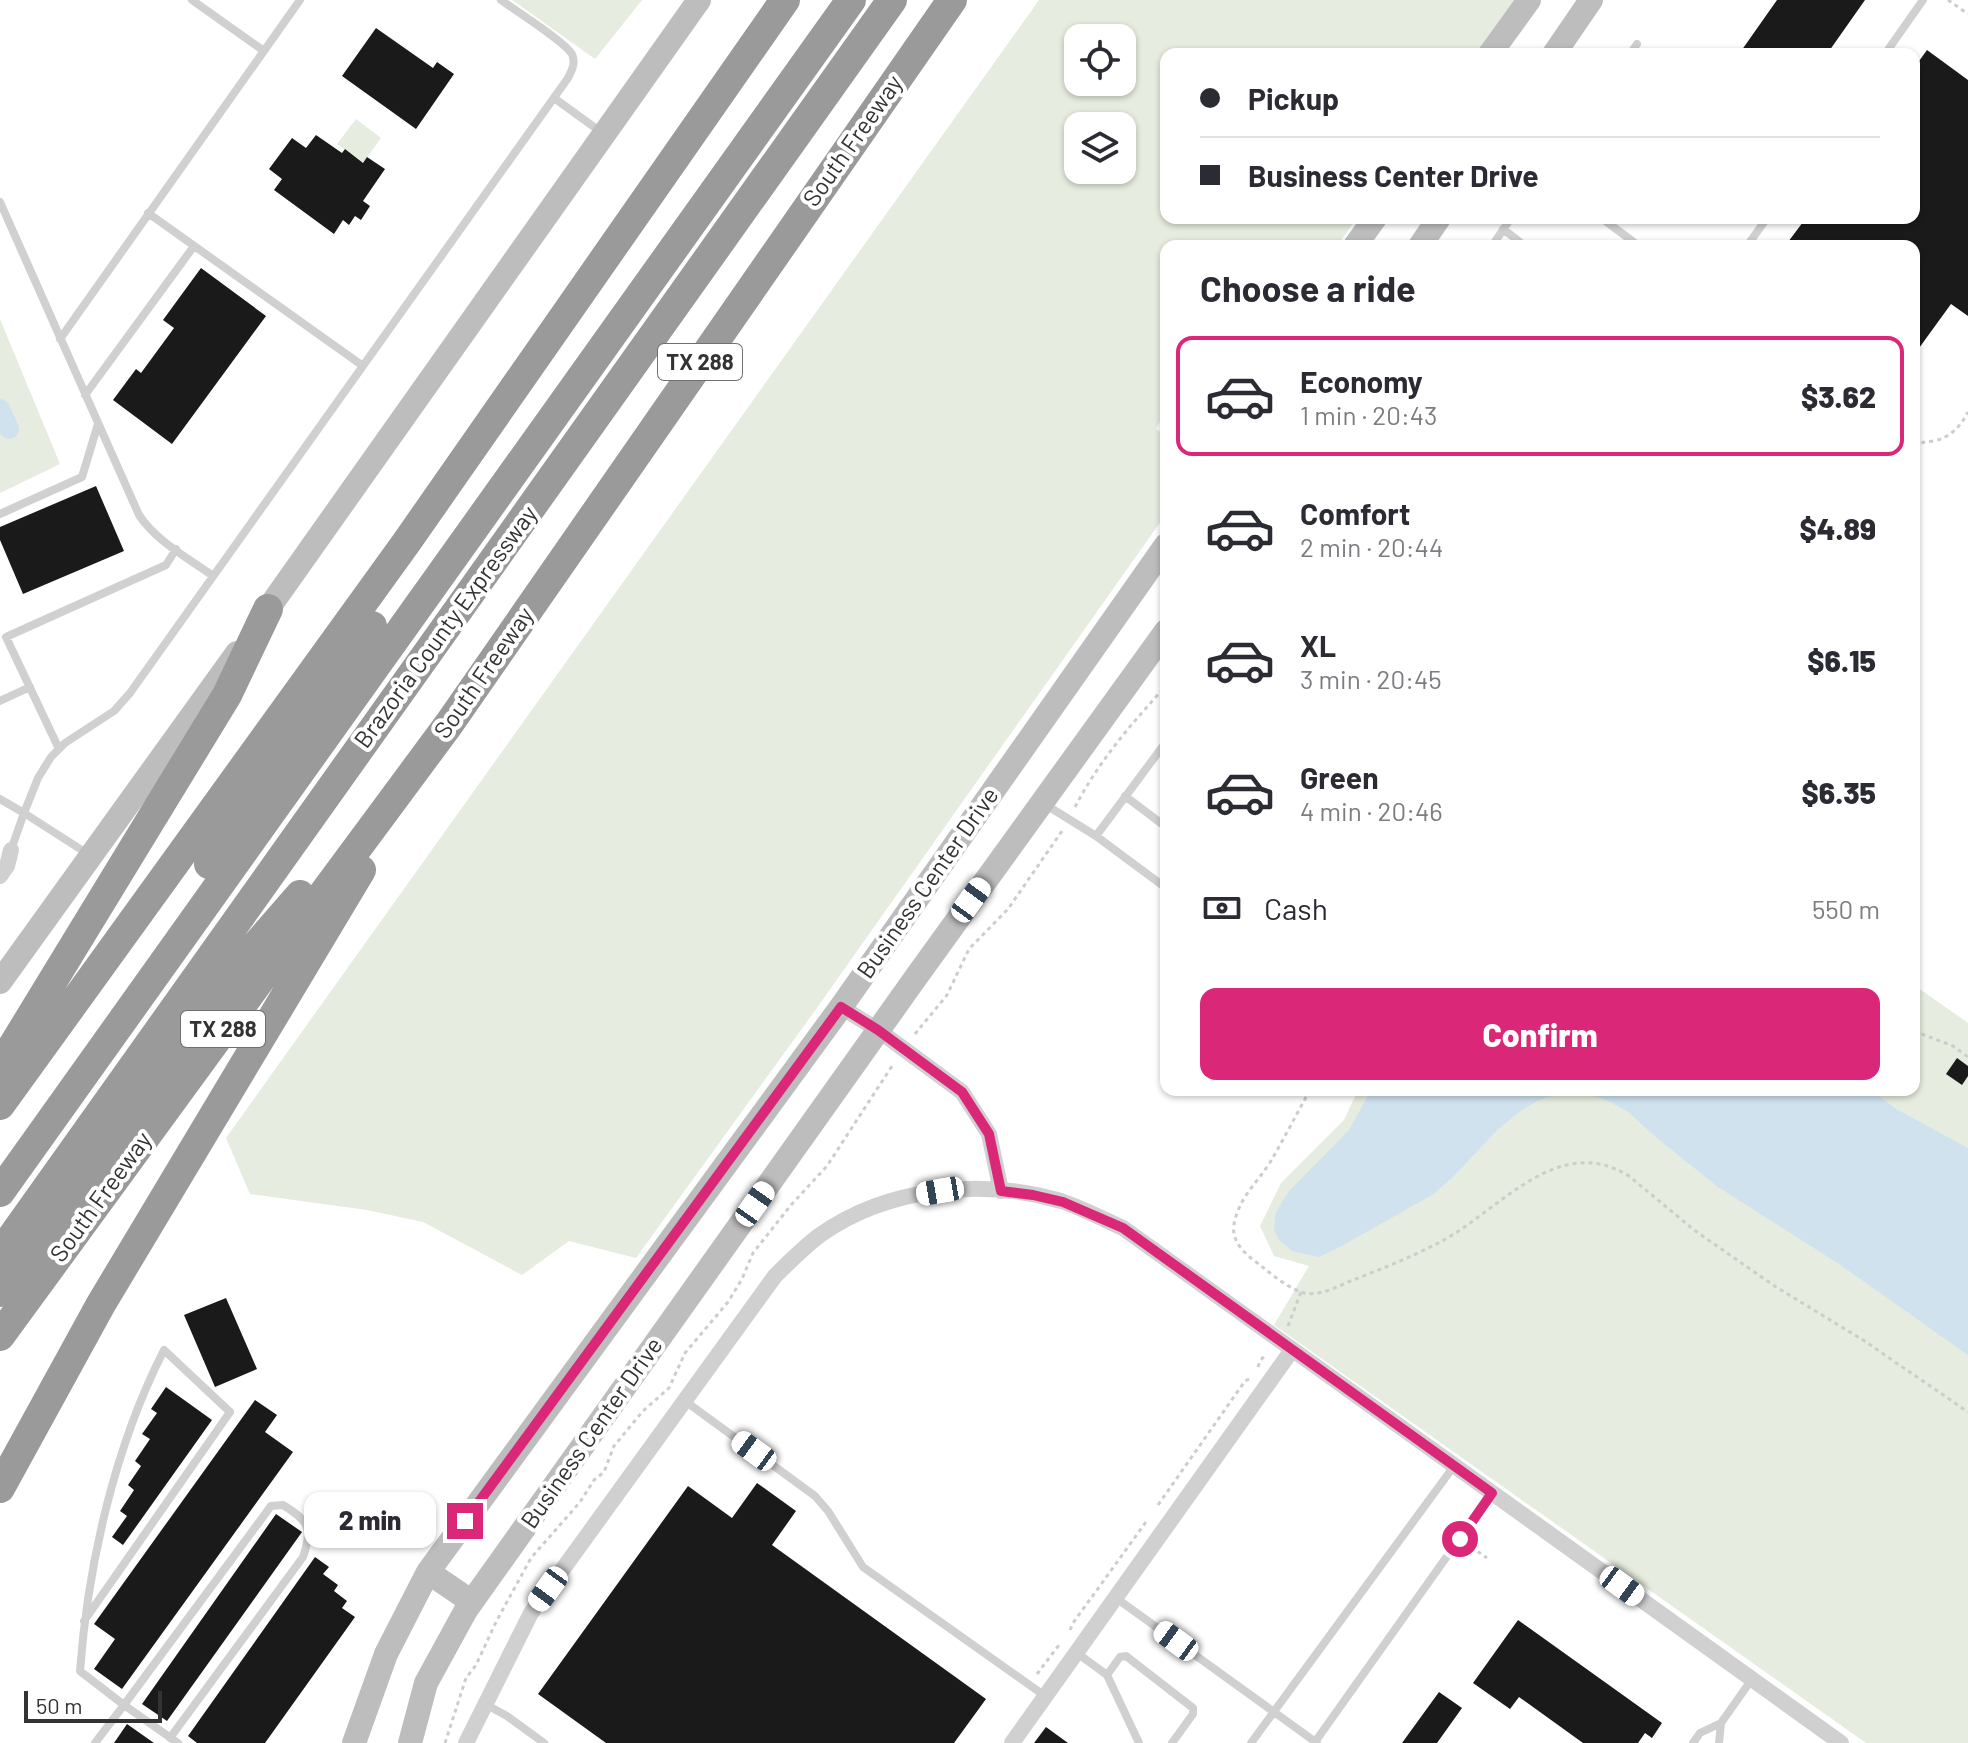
<!DOCTYPE html>
<html lang="en">
<head>
<meta charset="utf-8">
<style>
  body { margin:0; font-family:Barlow,sans-serif; background:#f2f2f3; color:#2b2b33; height:100vh; display:flex; flex-direction:column; font-size:30px; white-space:nowrap }
  * { box-sizing:border-box; margin:0 }
  p { font-size:26px; color:#7c7c81 }
  .icon { flex:none; width:44px; height:44px; fill:none; stroke:currentColor; stroke-width:2; stroke-linecap:round; stroke-linejoin:round }
  .map { position:relative; flex:1; overflow:hidden }
  .details { position:absolute; left:1160px; top:240px; width:760px; height:856px; display:flex; flex-direction:column; background:#fff; border-radius:16px; box-shadow:0 2px 6px #0004 }
  .details>* { flex:none }
  .top-card { position:absolute; left:1160px; top:48px; width:760px; height:176px; border-radius:16px; box-shadow:0 2px 6px #0004; display:grid; align-content:center; height:176px; padding:0 40px; background:#fff }
  .fabs { position:absolute; left:1064px; top:24px; display:grid; gap:16px }
  .fabs a { display:grid; place-items:center; width:72px; height:72px; border-radius:16px; background:#fff; box-shadow:0 2px 6px #0004; font-size:40px }
  .scale { position:absolute; left:24px; bottom:20px; width:138px; box-sizing:border-box; padding-left:8px; border:4px solid #333; border-top:0; font-size:22px; line-height:28px; white-space:nowrap; color:#333; -webkit-text-stroke:6px #fff; paint-order:stroke }
  .end { position:absolute; width:36px; height:36px; margin:-18px; border:10px solid #db2777; background:#fff; box-shadow:0 0 0 4px #fff }
  .from { border-radius:50% }
  .bubble { position:absolute; height:56px; border-radius:16px; background:#fff; box-shadow:0 2px 6px #0004; font-size:26px; font-weight:800; line-height:56px; text-align:center }
  .car { position:absolute; width:24px; height:48px; margin:-24px -12px; border-radius:10px; box-shadow:0 0 6px 2px #0007; background:linear-gradient(#fff 24%,#345 0 40%,#fff 0 76%,#345 0 86%,#fff 0) }
  .top-card b { display:flex; align-items:center; gap:28px; height:76px; font-size:30px }
  .top-card b+b { border-top:2px solid #e1e1e2 }
  .top-card i { width:20px; height:20px; background:#2b2b33 }
  ul { padding:0; list-style:none }
  li { display:flex; align-items:center; gap:24px; height:120px; margin:0 16px 12px; padding:0 24px; border:4px solid transparent; border-radius:16px }
  li div { flex:1 }
  li b { display:block; font-size:30px }
  li em { font-style:normal; font-weight:800 }
  li.selected { border-color:#db2777 }
  li>.icon { width:72px; height:72px; stroke-width:1.5 }
  h2 { padding:0 40px; font-size:36px; line-height:96px }
  .pay { display:flex; align-items:center; gap:20px; height:88px; padding:0 40px; font-size:30px }
  .pay p { margin-inline-start:auto }
  .button { display:flex; gap:16px; margin-top:auto; padding:16px 40px }
  .button a { flex:1; height:92px; border-radius:16px; background:#db2777; color:#fff; font-size:32px; font-weight:800; line-height:92px; text-align:center }
  .map>svg:first-child { display:block }
</style>
</head>
<body>
<div class="map">
<svg width="1968" height="1743" viewBox="0 0 1968 1743">
  <rect width="100%" height="100%" fill="#fff"/>
  <path fill="#e6ecdf" fill-rule="evenodd" d="M512,0H642L595,59Z
    M1039,0H1517L1478,54H1166V218H1357L1337,246H1166V410L1156,429L1166,436V514L814,1012L636,1258L569,1241L522,1275L423,1222L367,1210L250,1194L226,1138ZM1078,38H1122V82H1078ZM1078,126H1122V170H1078Z
    M356,119L381,138L363,163L337,144Z
    M0,319L60,464L0,493Z
    M1914,985L1968,1023V1743H1866L1274,1325L1309,1266L1274,1256L1260,1226L1281,1183L1344,1120L1358,1090H1914Z"/>
  <path fill="#cfe2ee" d="M1371,1090H1871L1896,1109L1968,1148V1355L1839,1264L1718,1187L1657,1138L1627,1111L1606,1100L1584,1093H1561L1539,1100L1522,1110L1499,1128L1453,1177L1432,1195L1338,1248L1319,1257L1292,1251L1279,1240L1274,1229L1275,1215L1279,1207L1289,1191L1349,1130Z"/>
  <g fill="none" stroke-linecap="round" stroke-linejoin="round">
    <path stroke="#cfe2ee" stroke-width="20" d="M0,409L9,429"/>
  </g>
  <path fill="#1a1a1a" d="M1777,0H1865L1827,54H1739Z
    M376,28L433,68L437,62L454,74L416,129L342,76Z
    M1927,50L1968,80V316L1951,304L1914,355V246H1785L1806,218H1914V68Z
    M316,135L342,153L345,149L363,163L367,157L385,169L363,201L370,206L361,220L355,216L349,225L343,220L334,234L274,190L282,179L269,169L292,138L306,148Z
    M201,268L266,316L172,444L113,400L136,369L141,373L174,328L163,320Z
    M96,486L124,551L23,594L0,540V527Z
    M1957,1058L1968,1066V1076L1962,1085L1946,1074Z
    M226,1298L257,1369L215,1387L184,1315Z
    M166,1387L212,1420L123,1545L112,1537L127,1516L120,1511L134,1490L128,1485L141,1466L135,1461L150,1439L142,1434L157,1413L151,1409Z
    M255,1400L277,1415L265,1432L293,1452L122,1689L94,1669L115,1639L94,1624Z
    M757,1483L796,1511L772,1545L986,1699L954,1743H606L538,1694L688,1486L732,1518Z
    M276,1514L302,1532L167,1721L142,1704Z
    M315,1557L329,1567L323,1574L338,1585L334,1591L347,1601L342,1608L355,1617L265,1743H197L188,1736Z
    M1518,1620L1662,1723L1652,1738L1645,1733L1638,1743H1583L1519,1697L1510,1709L1473,1683Z
    M1439,1692L1462,1708L1437,1743H1402Z
    M127,1724L154,1743H114Z
    M1046,1727L1068,1743H1034Z"/>
  <g fill="none" stroke-linecap="round" stroke-linejoin="round">
    <path stroke="#cdcdcd" stroke-width="3" stroke-dasharray="4 4" stroke-linecap="butt" d="M1948,0L1968,14
      M1914,446C1921,442 1926,442 1933,441C1950,438 1960,427 1968,412
      M1075,807C1099,761 1131,724 1166,686
      M1914,1031L1953,1046L1968,1057
      M915,1034L947,995L969,949L1008,909L1062,831
      M1310,1090C1297,1113 1285,1137 1272,1159C1263,1175 1249,1188 1241,1204C1237,1212 1232,1225 1234,1233C1236,1249 1254,1260 1265,1269C1275,1277 1289,1288 1301,1292C1318,1298 1338,1286 1353,1280C1384,1268 1414,1256 1442,1241C1501,1209 1558,1132 1629,1176L1694,1230L1776,1287L1863,1340L1968,1412
      M1288,1326L1301,1292
      M1258,1367L1260,1361L1266,1354
      M1158,1505L1245,1381L1249,1379
      M1471,1547L1487,1558
      M1070,1630L1073,1623L1146,1522
      M1037,1674L1059,1645
      M445,1743L466,1678L476,1665L496,1622L531,1558L580,1502L594,1480L604,1472L614,1446L643,1411L669,1388L685,1353L728,1302L742,1279L753,1253L791,1205L827,1166L894,1063"/>
    <path stroke="#d0d0d0" stroke-width="8" d="M192,0L264,51
      M1630,54L1637,44
      M1885,54L1923,0
      M554,98L601,132
      M0,202L139,515C156,541 188,558 213,576
      M148,213L363,366
      M1592,218L1604,220L1639,246
      M1503,229L1525,246
      M1492,246L1511,218
      M1747,246L1767,218
      M60,339L300,0
      M85,395L194,246
      M0,514L82,477L98,424
      M0,701L30,687
      M59,749L6,637L166,565L176,549
      M1125,796L1166,827
      M0,799L24,813L11,850
      M1046,805L1096,836L1166,888
      M1096,836L1166,742
      M88,854L24,813L38,778L51,757L65,743L114,711L130,693L568,78C572,70 576,63 572,54C564,41 516,11 501,0
      M685,1401L815,1496L828,1511L863,1567L1045,1696
      M1116,1598L1317,1743
      M84,1621L230,1412L164,1350C115,1446 88,1563 80,1671L124,1705L95,1743
      M1077,1653L1107,1675L1139,1743
      M1107,1675L1120,1657L1126,1656L1193,1708V1714L1172,1743
      M485,1704L507,1716L544,1743
      M1721,1723L1752,1679
      M170,1738L303,1557C313,1528 309,1521 283,1505L271,1506L124,1705L178,1743
      M1315,1742L1492,1493
      M1251,1743L1454,1466
      M1693,1743L1700,1733L1721,1723L1719,1743"/>
    <path stroke="#d0d0d0" stroke-width="16" d="M0,876L7,866L11,850
      M841,1007L878,1030L962,1092L989,1134L1001,1191
      M466,1743L531,1613L775,1276C790,1261 804,1247 820,1235C888,1187 982,1178 1061,1201C1082,1208 1103,1219 1123,1228L1841,1743
      M1012,1743L1292,1350"/>
    <path stroke="#bdbdbd" stroke-width="24" d="M1490,54L1529,0
      M1554,54L1591,0
      M1355,246L1375,218
      M1420,246L1439,218
      M258,623L699,0
      M0,982L237,653
      M428,1572L472,1602
      M354,1743L386,1654L428,1572L841,1007L1166,545
      M410,1743L426,1683L466,1610L919,973L1166,631"/>
    <path stroke="#9a9a9a" stroke-width="30" d="M209,864L372,626
      M0,1078L8,1054L227,695L268,609
      M0,1105L406,543L785,0
      M0,1192L851,0
      M0,1254L892,0
      M0,1292L92,1171L253,949L300,895
      M0,1336L295,932L449,724L952,0
      M0,1488L101,1304L361,870"/>
  </g>
  <g fill="none" stroke-linecap="round" stroke-linejoin="round">
    <path stroke="#db2777" stroke-width="10" d="M465,1521L841,1007L878,1030L962,1092L989,1134L1001,1191L1033,1195L1063,1202L1123,1228L1492,1493L1460,1539"/>
  </g>
  <g text-anchor="middle" stroke-width="8" stroke-linejoin="round" paint-order="stroke">
    <g fill="#fff" stroke="#707070" stroke-width="2">
      <rect x="658" y="344" width="84" height="36" rx="6"/>
      <rect x="181" y="1011" width="84" height="36" rx="6"/>
    </g>
    <g font-size="22" font-weight="bold" fill="#333">
      <text x="700" y="370">TX 288</text>
      <text x="223" y="1037">TX 288</text>
    </g>
    <g font-size="24" fill="#333" stroke="#fff">
      <text transform="translate(853 141) rotate(-55)" y="8">South Freeway</text>
      <text transform="translate(446 627) rotate(-54)" y="8">Brazoria County Expressway</text>
      <text transform="translate(484 673) rotate(-55)" y="8">South Freeway</text>
      <text transform="translate(928 883) rotate(-55)" y="8">Business Center Drive</text>
      <text transform="translate(101 1197) rotate(-54)" y="8">South Freeway</text>
      <text transform="translate(592 1433) rotate(-55)" y="8">Business Center Drive</text>
    </g>
  </g>
</svg>
<div class="fabs">
<a><svg class="icon" aria-label="locate" viewBox="0 0 24 24"><circle cx="12" cy="12" r="6"/><path d="M12 2v4M12 18v4M2 12h4M18 12h4"/></svg></a>
<a><svg class="icon" aria-label="layers" viewBox="0 0 24 24"><path d="M12 4l9 5-9 5-9-5zM3 14l9 5 9-5"/></svg></a>
</div>
<div class="scale">50 m</div>
<i class="end from" style="left:1460px;top:1539px"></i>
<i class="end" style="left:465px;top:1521px"></i>
<div class="bubble" style="left:304px;top:1492px;width:132px">2 min</div>
<i class="car" style="left:971px;top:900px;rotate:36deg"></i>
<i class="car" style="left:940px;top:1191px;rotate:260deg"></i>
<i class="car" style="left:755px;top:1204px;rotate:35deg"></i>
<i class="car" style="left:754px;top:1451px;rotate:306deg"></i>
<i class="car" style="left:1622px;top:1586px;rotate:126deg"></i>
<i class="car" style="left:548px;top:1589px;rotate:216deg"></i>
<i class="car" style="left:1176px;top:1641px;rotate:306deg"></i>
<div class="top-card">
<b><i class="from"></i>Pickup</b>
<b><i></i>Business Center Drive</b>
</div>
<section class="details">
<h2>Choose a ride</h2>
<ul>
<li class="selected"><svg class="icon" aria-label="car" viewBox="0 0 24 24"><path d="M5 17H2v-5l4-1 3-4h7l3 4 3 1v5h-3M9 17h6M6 11h13"/><circle cx="7" cy="17" r="2"/><circle cx="17" cy="17" r="2"/></svg><div><b>Economy</b><p>1 min · 20:43</p></div><em>$3.62</em></li>
<li><svg class="icon" aria-label="car" viewBox="0 0 24 24"><path d="M5 17H2v-5l4-1 3-4h7l3 4 3 1v5h-3M9 17h6M6 11h13"/><circle cx="7" cy="17" r="2"/><circle cx="17" cy="17" r="2"/></svg><div><b>Comfort</b><p>2 min · 20:44</p></div><em>$4.89</em></li>
<li><svg class="icon" aria-label="car" viewBox="0 0 24 24"><path d="M5 17H2v-5l4-1 3-4h7l3 4 3 1v5h-3M9 17h6M6 11h13"/><circle cx="7" cy="17" r="2"/><circle cx="17" cy="17" r="2"/></svg><div><b>XL</b><p>3 min · 20:45</p></div><em>$6.15</em></li>
<li><svg class="icon" aria-label="car" viewBox="0 0 24 24"><path d="M5 17H2v-5l4-1 3-4h7l3 4 3 1v5h-3M9 17h6M6 11h13"/><circle cx="7" cy="17" r="2"/><circle cx="17" cy="17" r="2"/></svg><div><b>Green</b><p>4 min · 20:46</p></div><em>$6.35</em></li>
</ul>
<div class="pay"><svg class="icon" aria-label="cash" viewBox="0 0 24 24"><path d="M3 7h18v10H3z"/><circle cx="12" cy="12" r="2"/></svg>Cash<p>550 m</p></div>
<div class="button"><a>Confirm</a></div>
</section>
</div>
</body>
</html>
